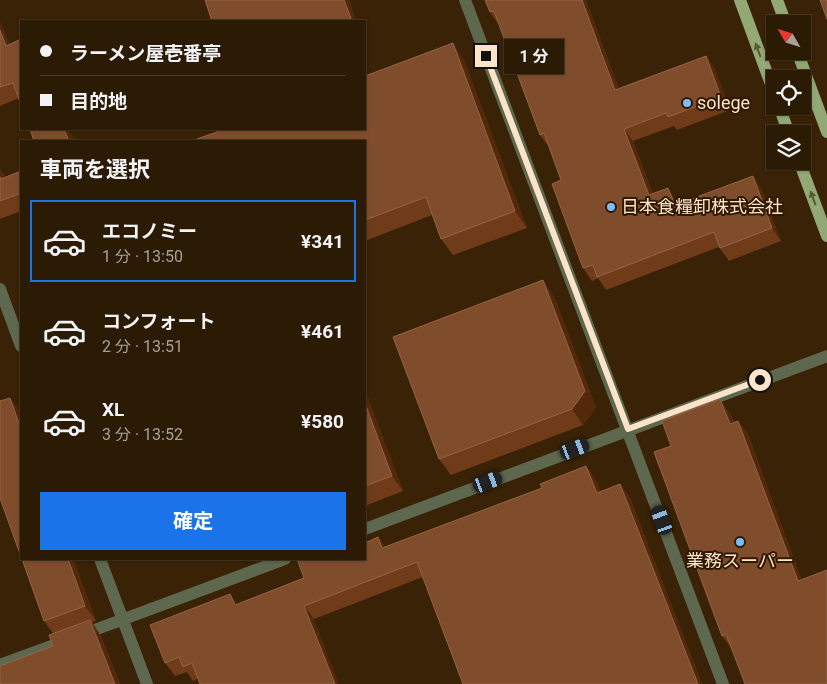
<!DOCTYPE html>
<html lang="ja">
<head>
<meta charset="utf-8">
<style>
  body { margin:0; font-family:Roboto,"Noto Sans JP",sans-serif; background:#33230e; color:#f1f3f6; height:100vh; display:flex; flex-direction:column; font-size:19px; white-space:nowrap }
  * { box-sizing:border-box; margin:0 }
  p { font-size:16px; color:#a6a19a }
  .icon { flex:none; width:28px; height:28px; fill:none; stroke:currentColor; stroke-width:2; stroke-linecap:round; stroke-linejoin:round }
  .map { position:relative; flex:1; overflow:hidden }
  .sheet { position:absolute; left:20px; top:140px; width:346px; height:420px; display:flex; flex-direction:column; background:#2b1a04; border-radius:0px; box-shadow:0 1px 4px #0004,0 0 0 1px #473826 }
  .sheet>* { flex:none }
  .guide { position:absolute; left:20px; top:20px; width:346px; height:110px; border-radius:0px; box-shadow:0 1px 4px #0004,0 0 0 1px #473826; display:grid; align-content:center; height:110px; padding:0 20px; background:#2b1a04 }
  .needle { width:32px; rotate:309deg }
  .tools { position:absolute; left:766px; top:15px; display:grid; gap:10px }
  .tools a { display:grid; place-items:center; width:45px; height:45px; border-radius:0px; background:#2b1a04; box-shadow:0 1px 4px #0004,0 0 0 1px #473826; font-size:25px }
  .end { position:absolute; width:22px; height:22px; margin:-11px; border:6px solid #fde3c9; background:#111; box-shadow:0 0 0 2px #111 }
  .from { border-radius:50% }
  .bubble { position:absolute; height:35px; border-radius:0px; background:#2b1a04; box-shadow:0 1px 4px #0004,0 0 0 1px #473826; font-size:16px; font-weight:700; line-height:35px; text-align:center }
  .car { position:absolute; width:15px; height:30px; margin:-15px -8px; border-radius:6px; box-shadow:0 0 4px 1px #0007; background:linear-gradient(#222 24%,#8ab4d8 0 40%,#222 0 76%,#8ab4d8 0 86%,#222 0) }
  .guide b { display:flex; align-items:center; gap:18px; height:48px; font-size:19px }
  .guide b+b { border-top:1px solid #473826 }
  .guide i { width:12px; height:12px; background:#f1f3f6 }
  ul { padding:0; list-style:none }
  li { display:flex; align-items:center; gap:15px; height:82px; margin:0 10px 8px; padding:0 10px; border:2px solid transparent; border-radius:0px }
  li div { flex:1 }
  li b { display:block; font-size:19px }
  li em { font-style:normal; font-weight:700 }
  li.active { border-color:#1a73e8 }
  li>.icon { width:45px; height:45px; stroke-width:1.5 }
  h2 { padding:0 20px; font-size:22px; line-height:60px }
  .primary-button { display:flex; gap:10px; margin-top:auto; padding:10px 20px }
  .primary-button a { flex:1; height:58px; border-radius:0px; background:#1a73e8; color:#fff; font-size:20px; font-weight:700; line-height:58px; text-align:center }
  .map>svg:first-child { display:block }
</style>
</head>
<body>
<div class="map">
<svg width="827" height="684" viewBox="0 0 827 684">
  <rect width="100%" height="100%" fill="#392205"/>
  <g fill="none" stroke-linecap="round" stroke-linejoin="round">
    <path stroke="#5d684f" stroke-width="12" d="M465,0L723,684
      M0,289L21,346
      M365,529L827,356
      M100,559L147,684
      M81,635L285,559
      M0,665L60,643"/>
    <path stroke="#92a975" stroke-width="12" d="M740,0L775,95
      M777,0L786,24
      M797,51L827,132
      M779,106L789,134
      M799,161L827,236"/>
  </g>
  <path fill="#703b19" d="M349,0L356,21H212Z
    M485,0H586L619,89L706,56L715,69L730,110L677,130L674,126L633,141L653,194L677,201L678,204L761,188L781,241L729,261L719,247L606,290L598,278L592,281L583,268L561,180L549,147L540,135L499,25L490,12Z
    M0,23L4,30L19,98L0,106Z
    M464,60L527,228L453,255L441,239L432,215L365,241V141Z
    M0,169L5,177L21,171V211L0,219Z
    M554,296L596,408L583,425L451,475L439,459Z
    M365,390L403,491L365,506Z
    M730,413L734,422L738,421L748,434L801,579L732,649L722,636L671,446Z
    M586,466L596,480L601,492L620,484L630,498L702,684H463L423,577L314,619L193,681L187,672L175,676L165,663L230,594L237,604L304,578L365,559L378,537L385,547L542,488Z
    M22,559H73L96,621L92,622L101,636L120,684H0L53,646V633L44,621Z"/>
  <path fill="#532909" d="M344,0H349L356,21H353L351,18Z
    M582,0H586L624,103L615,90Z
    M0,23L4,30L16,60L6,46L0,30Z
    M453,43L464,60L527,228L515,211Z
    M706,56L715,69L730,110L721,97Z
    M64,129H69L74,141H69Z
    M624,129L633,141L658,208L649,195Z
    M0,169L3,174L11,193L0,177Z
    M753,176L761,188L781,241L772,228Z
    M668,188L677,201L683,218L675,205Z
    M543,280L554,296L596,408L583,425L572,409Z
    M365,390L403,491L392,476L365,403Z
    M10,398L21,413V429Z
    M720,399L730,413L739,438L730,424Z
    M738,421L748,434L807,594L798,581Z
    M586,466L596,480L607,507L597,493Z
    M620,484L630,498L702,684H698Z
    M378,537L388,551L382,548Z
    M68,559H73L96,621L85,606Z
    M230,594L240,608L235,605Z
    M304,606L314,619L339,684H335Z
    M90,620L101,636L120,684H115Z"/>
  <path fill="#7f4d2c" stroke="#936445" d="M205,0H344L351,18L343,21H212Z
    M485,0H582L615,90L706,56L721,97L668,117L666,113L624,129L649,195L668,188L675,205L753,176L772,228L720,248L714,232L597,277L593,265L583,268L552,184L561,180L544,133L540,135L494,11L490,12Z
    M820,0H827V19Z
    M0,30L6,46L21,39V105L13,83L0,87Z
    M453,43L515,211L441,239L426,197L365,220V141H198L197,139L225,129H365V76Z
    M30,129H64L69,141H34Z
    M21,171V193L0,201V177L1,179Z
    M543,280L585,391L572,409L439,459L393,337Z
    M10,398L21,429V557L0,498V401Z
    M720,399L730,424L738,421L798,581L827,570V684H745L726,634L722,636L654,452L671,446L662,421Z
    M365,403L392,476L365,486Z
    M586,466L597,493L620,484L698,684H463L417,562L304,606L335,684H200L192,663L183,667L179,657L165,663L150,625L230,594L235,605L304,578L297,559H365V543L378,537L382,548L542,488L540,484Z
    M22,559H68L85,606L44,621Z
    M90,620L115,684H0V666L53,646L49,635Z"/>
  <defs><path id="oneway-solid" d="M-6-.8H1V-3.2L6.5 0L1 3.2V.8H-6Z" transform="scale(1.25)"/></defs>
  <g fill="#5b5935">
    <use href="#oneway-solid" transform="translate(758 50) rotate(-110)"/>
    <use href="#oneway-solid" transform="translate(813 198) rotate(-110)"/>
  </g>
  <g fill="none" stroke-linecap="round" stroke-linejoin="round">
    <path stroke="#fde3c9" stroke-width="6" d="M486,56L628,429L760,380"/>
  </g>
  <g fill="#7ebdf9" stroke="#2e1800" stroke-width="2">
    <circle cx="687" cy="103" r="5"/>
    <circle cx="611" cy="207" r="5"/>
    <circle cx="740" cy="542" r="5"/>
  </g>
  <g text-anchor="middle" stroke-width="4" stroke-linejoin="round" paint-order="stroke">
    <g font-size="18" fill="#fde3c9" stroke="#2e1800" text-anchor="start">
      <text x="697" y="109">solege</text>
      <text x="621" y="213">日本食糧卸株式会社</text>
      <text x="740" y="567" text-anchor="middle">業務スーパー</text>
    </g>
  </g>
</svg>
<div class="tools">
<a><svg class="needle" viewBox="-14 -14 28 28"><path d="M0-13l5 13h-10z" fill="#e53935"/><path d="M0 13l5-13h-10z" fill="#a6a19a"/></svg></a>
<a><svg class="icon" aria-label="locate" viewBox="0 0 24 24"><circle cx="12" cy="12" r="6"/><path d="M12 2v4M12 18v4M2 12h4M18 12h4"/></svg></a>
<a><svg class="icon" aria-label="layers" viewBox="0 0 24 24"><path d="M12 4l9 5-9 5-9-5zM3 14l9 5 9-5"/></svg></a>
</div>
<i class="end from" style="left:760px;top:380px"></i>
<i class="end" style="left:486px;top:56px"></i>
<div class="bubble" style="left:504px;top:39px;width:60px">1 分</div>
<i class="car" style="left:575px;top:449px;rotate:69deg"></i>
<i class="car" style="left:488px;top:482px;rotate:69deg"></i>
<i class="car" style="left:662px;top:520px;rotate:340deg"></i>
<div class="guide">
<b><i class="from"></i>ラーメン屋壱番亭</b>
<b><i></i>目的地</b>
</div>
<section class="sheet">
<h2>車両を選択</h2>
<ul>
<li class="active"><svg class="icon" aria-label="car" viewBox="0 0 24 24"><path d="M5 17H2v-5l4-1 3-4h7l3 4 3 1v5h-3M9 17h6M6 11h13"/><circle cx="7" cy="17" r="2"/><circle cx="17" cy="17" r="2"/></svg><div><b>エコノミー</b><p>1 分 · 13:50</p></div><em>¥341</em></li>
<li><svg class="icon" aria-label="car" viewBox="0 0 24 24"><path d="M5 17H2v-5l4-1 3-4h7l3 4 3 1v5h-3M9 17h6M6 11h13"/><circle cx="7" cy="17" r="2"/><circle cx="17" cy="17" r="2"/></svg><div><b>コンフォート</b><p>2 分 · 13:51</p></div><em>¥461</em></li>
<li><svg class="icon" aria-label="car" viewBox="0 0 24 24"><path d="M5 17H2v-5l4-1 3-4h7l3 4 3 1v5h-3M9 17h6M6 11h13"/><circle cx="7" cy="17" r="2"/><circle cx="17" cy="17" r="2"/></svg><div><b>XL</b><p>3 分 · 13:52</p></div><em>¥580</em></li>
</ul>
<div class="primary-button"><a>確定</a></div>
</section>
</div>
</body>
</html>
